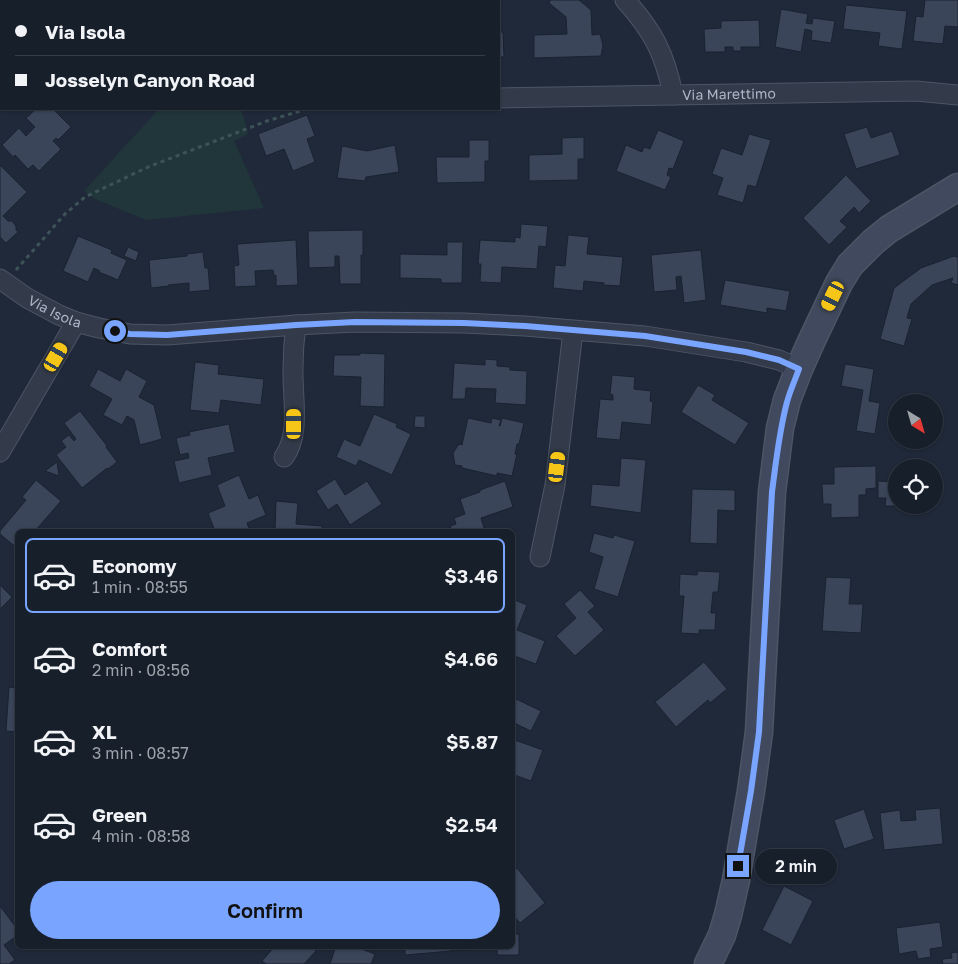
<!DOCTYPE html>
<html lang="en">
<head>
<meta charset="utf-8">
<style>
  body { margin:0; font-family:"Golos Text",sans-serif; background:#242c37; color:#f1f3f6; height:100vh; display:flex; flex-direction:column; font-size:19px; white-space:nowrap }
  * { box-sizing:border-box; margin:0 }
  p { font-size:16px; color:#9ea2a9 }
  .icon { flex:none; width:28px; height:28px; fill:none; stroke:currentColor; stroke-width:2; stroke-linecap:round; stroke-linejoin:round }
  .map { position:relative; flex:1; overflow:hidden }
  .side { position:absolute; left:15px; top:529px; width:500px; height:420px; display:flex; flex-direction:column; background:#171f2b; border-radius:8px; box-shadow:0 1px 4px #0004,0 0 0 1px #363d47 }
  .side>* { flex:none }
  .top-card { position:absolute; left:0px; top:0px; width:500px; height:110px; box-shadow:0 1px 4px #0004,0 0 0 1px #363d47; display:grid; align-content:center; height:110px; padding:0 15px; background:#171f2b }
  .needle { width:32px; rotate:143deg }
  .fabs { position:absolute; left:888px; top:394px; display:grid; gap:10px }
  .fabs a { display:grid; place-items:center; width:55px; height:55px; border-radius:50%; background:#171f2b; box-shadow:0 1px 4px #0004,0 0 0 1px #363d47; font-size:25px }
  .end { position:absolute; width:22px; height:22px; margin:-11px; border:6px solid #79a4ff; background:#111; box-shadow:0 0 0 2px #111 }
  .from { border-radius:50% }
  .bubble { position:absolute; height:35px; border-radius:18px; background:#171f2b; box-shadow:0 1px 4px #0004,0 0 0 1px #363d47; font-size:16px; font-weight:600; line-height:35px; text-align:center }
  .car { position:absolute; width:15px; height:30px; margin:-15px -8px; border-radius:6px; box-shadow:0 0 4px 1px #0007; background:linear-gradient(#f5c518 24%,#345 0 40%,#f5c518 0 76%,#345 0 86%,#f5c518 0) }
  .top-card b { display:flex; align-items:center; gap:18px; height:48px; font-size:19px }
  .top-card b+b { border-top:1px solid #363d47 }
  .top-card i { width:12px; height:12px; background:#f1f3f6 }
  ul { padding:9px 0 0; list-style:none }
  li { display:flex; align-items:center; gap:15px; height:75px; margin:0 10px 8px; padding:0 5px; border:2px solid transparent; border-radius:8px }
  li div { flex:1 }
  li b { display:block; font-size:19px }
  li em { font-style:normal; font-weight:600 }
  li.active { border-color:#79a4ff }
  li>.icon { width:45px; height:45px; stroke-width:1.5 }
  .cta { display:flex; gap:10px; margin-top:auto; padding:10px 15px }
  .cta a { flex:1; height:58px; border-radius:30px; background:#79a4ff; color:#111; font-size:20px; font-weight:600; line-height:58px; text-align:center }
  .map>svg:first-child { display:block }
</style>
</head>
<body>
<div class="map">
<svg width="958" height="964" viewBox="0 0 958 964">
  <rect width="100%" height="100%" fill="#1f2939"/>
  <path fill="#21363a" d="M159,109H241L248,134L234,141L264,208L146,220L95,199L84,191Z"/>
  <path fill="#3a455a" stroke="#1a2230" d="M550,0H579L591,10L592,35L600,34L603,45L601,56L534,58V35L567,34L566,17L549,3Z
    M925,0H958V27L945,26L943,44L913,41L916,16L923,17Z
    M846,5L907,11L902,49L878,46L880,33L843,29Z
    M781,9L808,14L806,23L812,24L813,18L835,21L831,43L811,40L812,31L805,29L801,52L775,47Z
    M759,20L760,47H741V51H733V47H725V52H705L704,29L721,28V21Z
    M499,32H503L504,57H499Z
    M36,109H53L71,127L58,140L56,138L53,141L61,149L39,171L33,165L28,169L15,155L13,157L2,145L19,128L26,136L35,127L26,118Z
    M307,115L315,136L307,139L315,162L293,171L284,149L266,156L258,134Z
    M867,127L871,138L892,131L900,155L856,169L844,134Z
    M658,130L684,141L673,169L669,168L667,175L671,177L665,190L616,171L626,145L642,152L644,147L650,149Z
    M749,134L771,140L756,187L748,185L743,203L717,195L723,178L712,174L721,148L742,155Z
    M584,137V159H578V180L529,181V155L562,154V138Z
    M469,140H489V161H485V182L437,183L436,157H469Z
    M395,145L399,172L366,177L365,181L337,178L342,146L367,151Z
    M0,165L27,192L3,216L8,221H12L16,226V230L18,232L6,243L0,237Z
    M846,175L871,201L859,213L854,207L840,221L847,227L829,245L803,218Z
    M521,224L548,226L546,247L539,246L537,269L502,267L501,283L480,282L481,264H478L480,240L515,242V237L520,238Z
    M363,230V255H361V284H340L339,256H335V267L309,268L308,231Z
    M568,235L589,237L587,254L623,257L620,286L603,285L604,283L584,281L583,291L553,288L555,265L565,266Z
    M78,236L112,250L111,253L127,260L118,280L99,272L100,271L94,268L88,282L63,271Z
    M296,240L298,285L276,286V275L274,276L273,270L255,271L256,286L235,287L234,266L239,265L237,244Z
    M447,242H463L462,283H441V279L400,278V254L447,255Z
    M128,247L139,252L136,261L124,256Z
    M701,250L706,300L684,303L681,276L676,277L677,290L654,292L651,255Z
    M203,252L205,268H208L210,290L189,292V283L168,285L169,286L151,288L149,260L187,256V254Z
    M954,256L958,257V285L951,283L953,278L932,285L911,304L907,318L912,319L904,346L880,339L894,288L921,268Z
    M725,280L790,291L786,311L767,308V313L720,305Z
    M360,353L385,354L384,407L360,406L361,377L333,376L334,355H360Z
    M485,359L497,360V366L510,367V370L527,371L526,405L495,403L496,389L466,388L465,399H452L454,363L485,365Z
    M195,362L219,365L218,374L264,379L261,405L221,400L219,413L190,410Z
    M845,364L874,369L869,401L880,403L875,434L856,431L863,390L841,386Z
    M98,369L120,381L126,369L147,381L139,397L154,405L162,439L140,445L134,420L127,416L122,425L103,415L112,399L89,386Z
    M612,375L635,377L634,389L651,391L650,401L653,402L651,425L622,422L620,440L596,438L600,399L613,400V395L610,394Z
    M698,385L715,395L712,400L749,423L735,445L681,412Z
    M80,411L107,446L106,447L117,462L108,469L107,468L82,488L56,455L66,447L61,441L69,435L74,441L76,439L64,423Z
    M374,414L397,424L396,427L411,434L392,475L359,460L356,466L336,457L344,439L360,446Z
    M415,416H425V428L414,427Z
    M468,418L491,423L492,418L501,420L499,426H500L502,418L524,423L519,444H517L515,454H517L512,476L497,473V476L462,468V466L455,465L453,453L459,444L462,445Z
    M229,424L235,452L208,458L212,475L179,483L174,461L189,458L188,453L180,455L176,438L190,435L189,432Z
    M621,458L646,460L641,513L590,506L592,484L619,486Z
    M57,462L59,476L45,471Z
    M876,466V488L866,489V495H859V517L831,518V504H823L822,484H834V467Z
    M239,475L249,499L258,495L266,515L247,523L250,531H228L227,529L221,531H215L208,513L225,506L217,485Z
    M335,479L345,495L367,481L382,504L350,525L337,504L328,510L316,491Z
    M36,480L61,501L35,531H18V549L0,534V531L26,500L22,497Z
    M505,481L513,507L481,518L485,531H452L450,526L456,524L454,518L465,514L460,499L480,492V490Z
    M878,481L896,482V505H906V506H885L886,498H878Z
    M692,489L735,490V511L718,510L717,544L690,543Z
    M276,501L298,503L296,524L322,526V531H275Z
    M594,533L613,538L614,535L635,541L618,597L594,589L603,557L589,552Z
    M698,571L720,572L718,592H713L711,613H716L715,630H699V634L681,633L684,596H679L680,574L697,575Z
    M826,577L851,578L849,604H863L861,633L822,631Z
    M0,585L12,597L0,609Z
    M580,590L595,606L588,612L604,630L575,656L556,636L576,618L564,604Z
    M512,599L527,605L517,630L545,641L536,664L512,655Z
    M704,662L727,689L710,703L708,700L676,727L655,702Z
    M9,687L18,688V732L6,731Z
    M512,697L541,711L531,731L512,722Z
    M512,739L543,750L531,781L512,774Z
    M940,808L943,844L884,850L880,813L900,810L901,821L916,820L915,810Z
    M864,809L874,839L844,849L834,820Z
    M517,868L545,903L520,923L512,914V872Z
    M784,886L813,901L791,945L762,930Z
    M0,906L18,930V935L4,945L15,960L9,964H0Z
    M940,922L943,947L930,949L931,957L918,959L916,951L899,954L896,928Z
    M512,934H519V955H497V946H512Z
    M275,946H311L316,951L304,964H266L262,961Z
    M336,946H353L375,954L371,964H330Z
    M405,946H450L451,951L405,955Z
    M454,946H477V949L454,951Z
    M958,952V964H943L942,959L952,958L951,953Z"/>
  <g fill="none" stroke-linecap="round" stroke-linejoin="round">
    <g stroke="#4d5564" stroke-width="21">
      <g id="street">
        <path d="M625,0C653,31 665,54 673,95"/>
        <path d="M87,1L88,0"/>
        <path d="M0,89L1,88"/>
        <path id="s1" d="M499,98L916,91L958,95"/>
        <path id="s2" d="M0,279L27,298L59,315L76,322L99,328L130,334L167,335L296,325L355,322L464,323L525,326L645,336L746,352L779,360L799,369"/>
        <path d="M0,452L76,322"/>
        <path d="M284,457C301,434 292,396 293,368C293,354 294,339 296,325"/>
        <path d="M540,557L555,485L573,331"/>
      </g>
    </g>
    <g stroke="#4d5564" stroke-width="29">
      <path id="secondary" d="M708,964L722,935L728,915L736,880L751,791L759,732L772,492L780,428L787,400L799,369L811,342L839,283L850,265L873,242L889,229L958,187"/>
    </g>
    <path stroke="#3e5358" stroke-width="3" stroke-dasharray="4 4" stroke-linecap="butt" d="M16,270L65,214L85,197L148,167L267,121L307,109"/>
    <use href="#street" stroke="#333b4a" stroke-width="19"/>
    <use href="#secondary" stroke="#40495d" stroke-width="26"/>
  </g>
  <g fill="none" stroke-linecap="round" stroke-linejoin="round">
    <path stroke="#79a4ff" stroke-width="6" d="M115,331L130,334L167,335L296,325L355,322L464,323L525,326L645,336L746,352L779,360L799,369C795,380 790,391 787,402C779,432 776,462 772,492L759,732L751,791L738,866"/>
  </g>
  <g text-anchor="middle" stroke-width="4" stroke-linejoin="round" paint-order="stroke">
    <g font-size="14" fill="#adb5c6" stroke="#18202e">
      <text dy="5" stroke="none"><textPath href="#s1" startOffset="230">Via Marettimo</textPath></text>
      <text dy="5" stroke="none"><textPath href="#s2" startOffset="64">Via Isola</textPath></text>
    </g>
  </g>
</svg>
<div class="fabs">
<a><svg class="needle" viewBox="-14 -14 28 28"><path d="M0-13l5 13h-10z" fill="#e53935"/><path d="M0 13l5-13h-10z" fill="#9ea2a9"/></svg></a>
<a><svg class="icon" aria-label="locate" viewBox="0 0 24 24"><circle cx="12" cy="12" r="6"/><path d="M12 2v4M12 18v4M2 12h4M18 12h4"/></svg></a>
</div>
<i class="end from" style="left:115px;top:331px"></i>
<i class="end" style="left:738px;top:866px"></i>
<div class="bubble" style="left:755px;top:849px;width:82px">2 min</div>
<i class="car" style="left:833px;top:296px;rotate:206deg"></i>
<i class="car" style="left:56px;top:357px;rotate:30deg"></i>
<i class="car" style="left:294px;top:424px;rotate:0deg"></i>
<i class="car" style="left:557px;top:467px;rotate:7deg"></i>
<div class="top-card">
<b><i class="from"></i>Via Isola</b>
<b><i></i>Josselyn Canyon Road</b>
</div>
<section class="side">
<ul>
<li class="active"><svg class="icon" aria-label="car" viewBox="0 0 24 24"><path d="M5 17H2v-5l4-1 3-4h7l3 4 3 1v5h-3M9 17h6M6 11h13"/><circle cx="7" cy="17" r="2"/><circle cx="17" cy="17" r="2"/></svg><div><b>Economy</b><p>1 min · 08:55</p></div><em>$3.46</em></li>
<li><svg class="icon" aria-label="car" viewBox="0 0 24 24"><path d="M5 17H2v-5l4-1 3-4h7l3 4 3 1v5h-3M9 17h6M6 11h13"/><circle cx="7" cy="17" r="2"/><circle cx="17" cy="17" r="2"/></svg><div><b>Comfort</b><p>2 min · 08:56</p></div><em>$4.66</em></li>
<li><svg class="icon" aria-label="car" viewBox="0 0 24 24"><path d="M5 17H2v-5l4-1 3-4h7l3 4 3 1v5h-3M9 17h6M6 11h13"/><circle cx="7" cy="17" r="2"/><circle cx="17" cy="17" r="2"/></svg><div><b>XL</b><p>3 min · 08:57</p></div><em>$5.87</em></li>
<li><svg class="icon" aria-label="car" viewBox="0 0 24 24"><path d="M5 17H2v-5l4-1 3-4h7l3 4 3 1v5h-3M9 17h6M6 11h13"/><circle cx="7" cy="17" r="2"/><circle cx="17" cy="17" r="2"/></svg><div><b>Green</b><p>4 min · 08:58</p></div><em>$2.54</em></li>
</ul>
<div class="cta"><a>Confirm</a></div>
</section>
</div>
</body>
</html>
